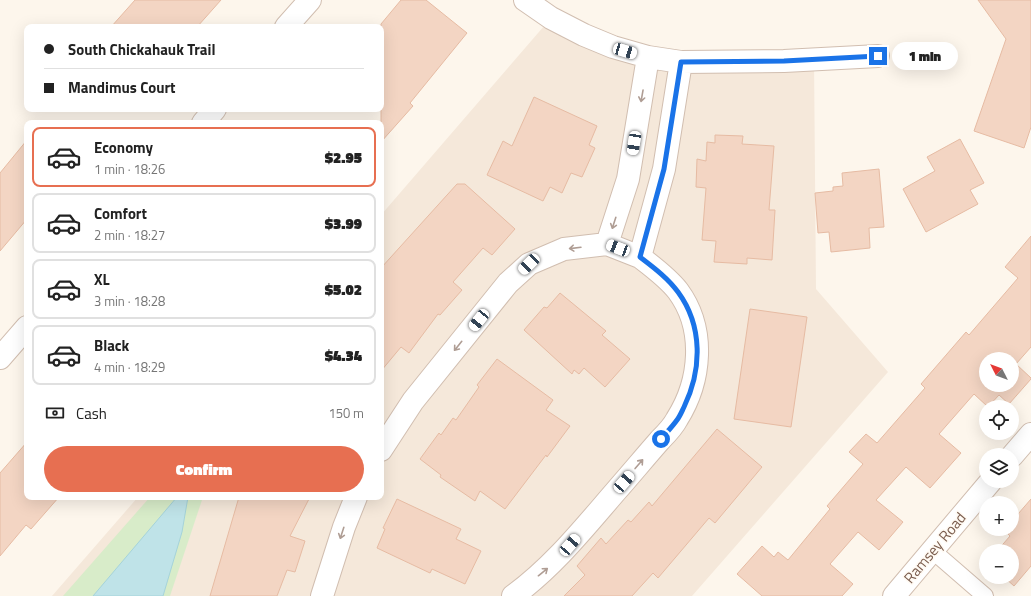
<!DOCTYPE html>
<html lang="en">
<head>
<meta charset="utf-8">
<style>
  body { margin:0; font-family:"Titillium Web",sans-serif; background:#f6f6f6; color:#222; height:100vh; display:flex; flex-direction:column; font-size:15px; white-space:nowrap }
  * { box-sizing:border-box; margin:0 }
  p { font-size:13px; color:#767676 }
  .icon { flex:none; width:22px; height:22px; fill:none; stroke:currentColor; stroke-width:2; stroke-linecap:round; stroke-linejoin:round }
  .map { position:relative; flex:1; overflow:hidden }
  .details { position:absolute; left:24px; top:120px; width:360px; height:380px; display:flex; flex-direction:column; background:#fff; border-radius:8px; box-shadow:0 4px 16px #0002 }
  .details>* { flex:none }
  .top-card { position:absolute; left:24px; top:24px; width:360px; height:88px; border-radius:8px; box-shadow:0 4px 16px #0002; display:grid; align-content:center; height:88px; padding:0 20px; background:#fff }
  .needle { width:26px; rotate:312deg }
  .buttons { position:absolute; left:979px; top:352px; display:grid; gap:8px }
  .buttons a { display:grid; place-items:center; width:40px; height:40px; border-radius:50%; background:#fff; box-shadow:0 4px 16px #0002; font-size:20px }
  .end { position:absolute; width:18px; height:18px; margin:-9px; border:5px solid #1a73e8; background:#fff; box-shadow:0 0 0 2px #fff }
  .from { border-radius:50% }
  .bubble { position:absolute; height:28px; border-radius:14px; background:#fff; box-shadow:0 4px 16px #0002; font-size:13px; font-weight:800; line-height:28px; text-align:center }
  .car { position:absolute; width:12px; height:24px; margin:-12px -6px; border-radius:5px; box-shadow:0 0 3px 1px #0007; background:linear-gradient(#fff 24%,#345 0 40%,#fff 0 76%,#345 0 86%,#fff 0) }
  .top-card b { display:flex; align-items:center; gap:14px; height:38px; font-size:15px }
  .top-card b+b { border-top:1px solid #e0e0e0 }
  .top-card i { width:10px; height:10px; background:#222 }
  ul { padding:7px 0 0; list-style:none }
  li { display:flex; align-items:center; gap:12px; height:60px; margin:0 8px 6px; padding:0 12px; border:2px solid #e0e0e0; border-radius:8px }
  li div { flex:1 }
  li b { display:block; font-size:15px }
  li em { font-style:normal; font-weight:800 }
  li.on { border-color:#e76f51 }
  li>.icon { width:36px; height:36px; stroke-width:1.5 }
  .pay { display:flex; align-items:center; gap:10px; height:44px; padding:0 20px; font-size:15px }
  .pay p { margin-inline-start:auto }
  .primary-button { display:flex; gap:8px; margin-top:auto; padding:8px 20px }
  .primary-button a { flex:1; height:46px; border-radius:24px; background:#e76f51; color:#fff; font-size:16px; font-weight:800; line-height:46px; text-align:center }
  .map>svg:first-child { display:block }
</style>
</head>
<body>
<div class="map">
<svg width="1031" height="596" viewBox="0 0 1031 596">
  <rect width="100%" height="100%" fill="#fdf6ec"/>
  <path fill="#f5e8da" d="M551,18L613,47L814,59L816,289L888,372L692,596H52L138,497H381V215Z"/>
  <path fill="#d8ecc9" d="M150,497H203L170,596H63Z"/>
  <path fill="#bfe3e8" stroke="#a5d3da" d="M177,497H188L182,532L163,596H93Z"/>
  <path fill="#f3d5c3" stroke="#e6bba3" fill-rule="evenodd" d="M135,0H221L197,27H111Z
    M401,0H426L467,33L410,103L413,106L381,142V24Z
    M978,0H1031V127L1024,148L974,131L1006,39Z
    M534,97L597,126L589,145L595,148L582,177L571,173L562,193L550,187L543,201L487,175L503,141L512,146Z
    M715,135L743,136L742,144L774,146L769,210H775L772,260L747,258V264L714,262L716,241L702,240L706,188L696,187L697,159L706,161L707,142L715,143Z
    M960,139L984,183L970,190L978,204L926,232L903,189L935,171L927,157Z
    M27,140V219L0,251V173Z
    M879,169L884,227L869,228L870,248L831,252L829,232L818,233L815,193L833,191V187L843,186L842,173Z
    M457,184H465L515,229L492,255L483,248L453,282L462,290L440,315L438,314L409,353L401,347L381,371V268Z
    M1031,236V347L1016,364L1031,378V379L1009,404L999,395L988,407L974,394L939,434L961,453L930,488L906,467L876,500L903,522L879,550L858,532L830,564L853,584L842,596H762L737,574L762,546L774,557L778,552L788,560L830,509L827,506L863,464L849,452L866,434L877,443L925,388L921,384L966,332L969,335L1018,278L1005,267ZM986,359H1012V385H986Z
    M560,293L606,331L602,335L630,359L605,387L584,368L579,374L574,370L572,374L524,330L544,307L547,308Z
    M750,309L807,317L791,427L734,419Z
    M497,359L553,400L546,410L570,426L547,457L546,455L505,509L480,491L475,501L440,477L441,475L420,459L439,433L441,435L453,418L456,420L479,387L477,385Z
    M717,429L762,467L715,523L709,518L658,578L653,573L632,596H564L585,575L577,566L601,538L606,544L628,520L631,522L649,502L652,506Z
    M27,442V497H59L31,529L26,525L0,556V473Z
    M239,497H310L290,536L305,541L295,572L287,570L277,596H210Z
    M397,499L461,529L456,539L481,551L465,584L432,569L430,573L377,548L385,529L383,528Z
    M1031,499V566L1014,586L1004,577H1012V551H997L1010,536L1004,530L1005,529H1012V521Z"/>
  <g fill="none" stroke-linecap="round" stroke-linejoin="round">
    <g stroke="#d1beb0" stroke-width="18">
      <path id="lane" d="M933,551L985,596"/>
    </g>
    <g stroke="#d1beb0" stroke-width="24">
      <path id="street" d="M525,0L551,18L584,35L613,47L648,57L681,62L784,61L878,56
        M286,27L310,0
        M203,123L215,109
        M607,244L628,179L648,57
        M0,358L27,327
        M381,450L413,401L508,283L529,264L564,249L607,244L640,257
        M1012,456L1031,434
        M322,596L344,527L356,497
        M513,596C553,567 584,528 616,491C631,474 645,457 660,440C666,434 673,427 677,419C701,381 706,329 678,291C668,278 653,267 640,257L664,169L681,62
        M894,596L991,481"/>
    </g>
    <use href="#lane" stroke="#fff" stroke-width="16"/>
    <use href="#street" stroke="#fff" stroke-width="22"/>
  </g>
  <defs><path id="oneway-shaft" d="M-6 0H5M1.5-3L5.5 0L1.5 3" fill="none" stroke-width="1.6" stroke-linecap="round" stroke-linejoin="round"/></defs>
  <g stroke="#af9d94">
    <use href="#oneway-shaft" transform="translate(642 96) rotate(100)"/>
    <use href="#oneway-shaft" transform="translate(614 223) rotate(108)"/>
    <use href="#oneway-shaft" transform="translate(575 248) rotate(173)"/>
    <use href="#oneway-shaft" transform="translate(458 346) rotate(129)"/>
    <use href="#oneway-shaft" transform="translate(639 464) rotate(-49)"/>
    <use href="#oneway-shaft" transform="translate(342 533) rotate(108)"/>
    <use href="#oneway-shaft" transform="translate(543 572) rotate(-39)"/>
  </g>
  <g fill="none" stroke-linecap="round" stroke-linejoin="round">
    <path stroke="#1a73e8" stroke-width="5" d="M661,439C666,433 672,427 677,420C680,416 682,411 684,407C702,370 703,326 678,292C668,278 653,267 640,257L664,169L681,62L784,61L878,56"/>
  </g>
  <g text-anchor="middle" stroke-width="3" stroke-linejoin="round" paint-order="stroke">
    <g font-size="15" fill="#7a5c4d" stroke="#fffaf3">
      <text transform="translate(935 548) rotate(-50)" y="5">Ramsey Road</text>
    </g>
  </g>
</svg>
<div class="buttons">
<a><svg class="needle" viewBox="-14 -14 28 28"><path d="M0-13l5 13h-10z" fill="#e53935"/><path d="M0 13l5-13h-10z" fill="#767676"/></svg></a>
<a><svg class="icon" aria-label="locate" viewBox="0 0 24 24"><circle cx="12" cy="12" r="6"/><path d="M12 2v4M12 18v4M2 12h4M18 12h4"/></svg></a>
<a><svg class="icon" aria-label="layers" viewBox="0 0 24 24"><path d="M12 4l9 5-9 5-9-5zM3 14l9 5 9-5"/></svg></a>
<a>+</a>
<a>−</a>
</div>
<i class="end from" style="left:661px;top:439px"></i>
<i class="end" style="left:878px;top:56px"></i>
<div class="bubble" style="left:892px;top:42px;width:66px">1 min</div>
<i class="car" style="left:625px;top:51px;rotate:106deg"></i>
<i class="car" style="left:634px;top:143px;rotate:189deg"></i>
<i class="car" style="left:618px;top:248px;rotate:291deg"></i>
<i class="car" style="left:529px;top:264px;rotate:226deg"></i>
<i class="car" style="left:479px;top:320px;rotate:219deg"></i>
<i class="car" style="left:624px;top:482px;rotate:41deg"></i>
<i class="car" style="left:570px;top:545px;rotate:41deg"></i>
<div class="top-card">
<b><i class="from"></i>South Chickahauk Trail</b>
<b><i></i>Mandimus Court</b>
</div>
<section class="details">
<ul>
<li class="on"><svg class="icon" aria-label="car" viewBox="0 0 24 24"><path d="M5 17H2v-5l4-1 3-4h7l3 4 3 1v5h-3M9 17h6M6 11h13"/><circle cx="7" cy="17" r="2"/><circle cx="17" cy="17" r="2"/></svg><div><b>Economy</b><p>1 min · 18:26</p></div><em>$2.95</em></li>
<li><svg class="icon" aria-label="car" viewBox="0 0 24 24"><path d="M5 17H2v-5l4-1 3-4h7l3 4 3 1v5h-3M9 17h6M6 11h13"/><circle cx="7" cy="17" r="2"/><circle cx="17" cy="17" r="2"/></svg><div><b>Comfort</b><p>2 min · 18:27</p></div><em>$3.99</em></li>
<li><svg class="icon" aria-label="car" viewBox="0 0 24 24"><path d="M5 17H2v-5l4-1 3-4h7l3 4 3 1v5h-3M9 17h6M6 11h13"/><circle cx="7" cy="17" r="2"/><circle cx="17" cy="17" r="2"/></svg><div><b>XL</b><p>3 min · 18:28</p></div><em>$5.02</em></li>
<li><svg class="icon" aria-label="car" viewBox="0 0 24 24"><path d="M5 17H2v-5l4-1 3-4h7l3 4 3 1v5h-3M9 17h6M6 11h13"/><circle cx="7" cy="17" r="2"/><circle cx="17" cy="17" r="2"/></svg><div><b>Black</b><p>4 min · 18:29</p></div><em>$4.34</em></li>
</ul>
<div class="pay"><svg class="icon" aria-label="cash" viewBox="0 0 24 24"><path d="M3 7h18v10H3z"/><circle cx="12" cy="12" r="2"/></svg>Cash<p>150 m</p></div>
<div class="primary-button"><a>Confirm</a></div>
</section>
</div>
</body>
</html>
